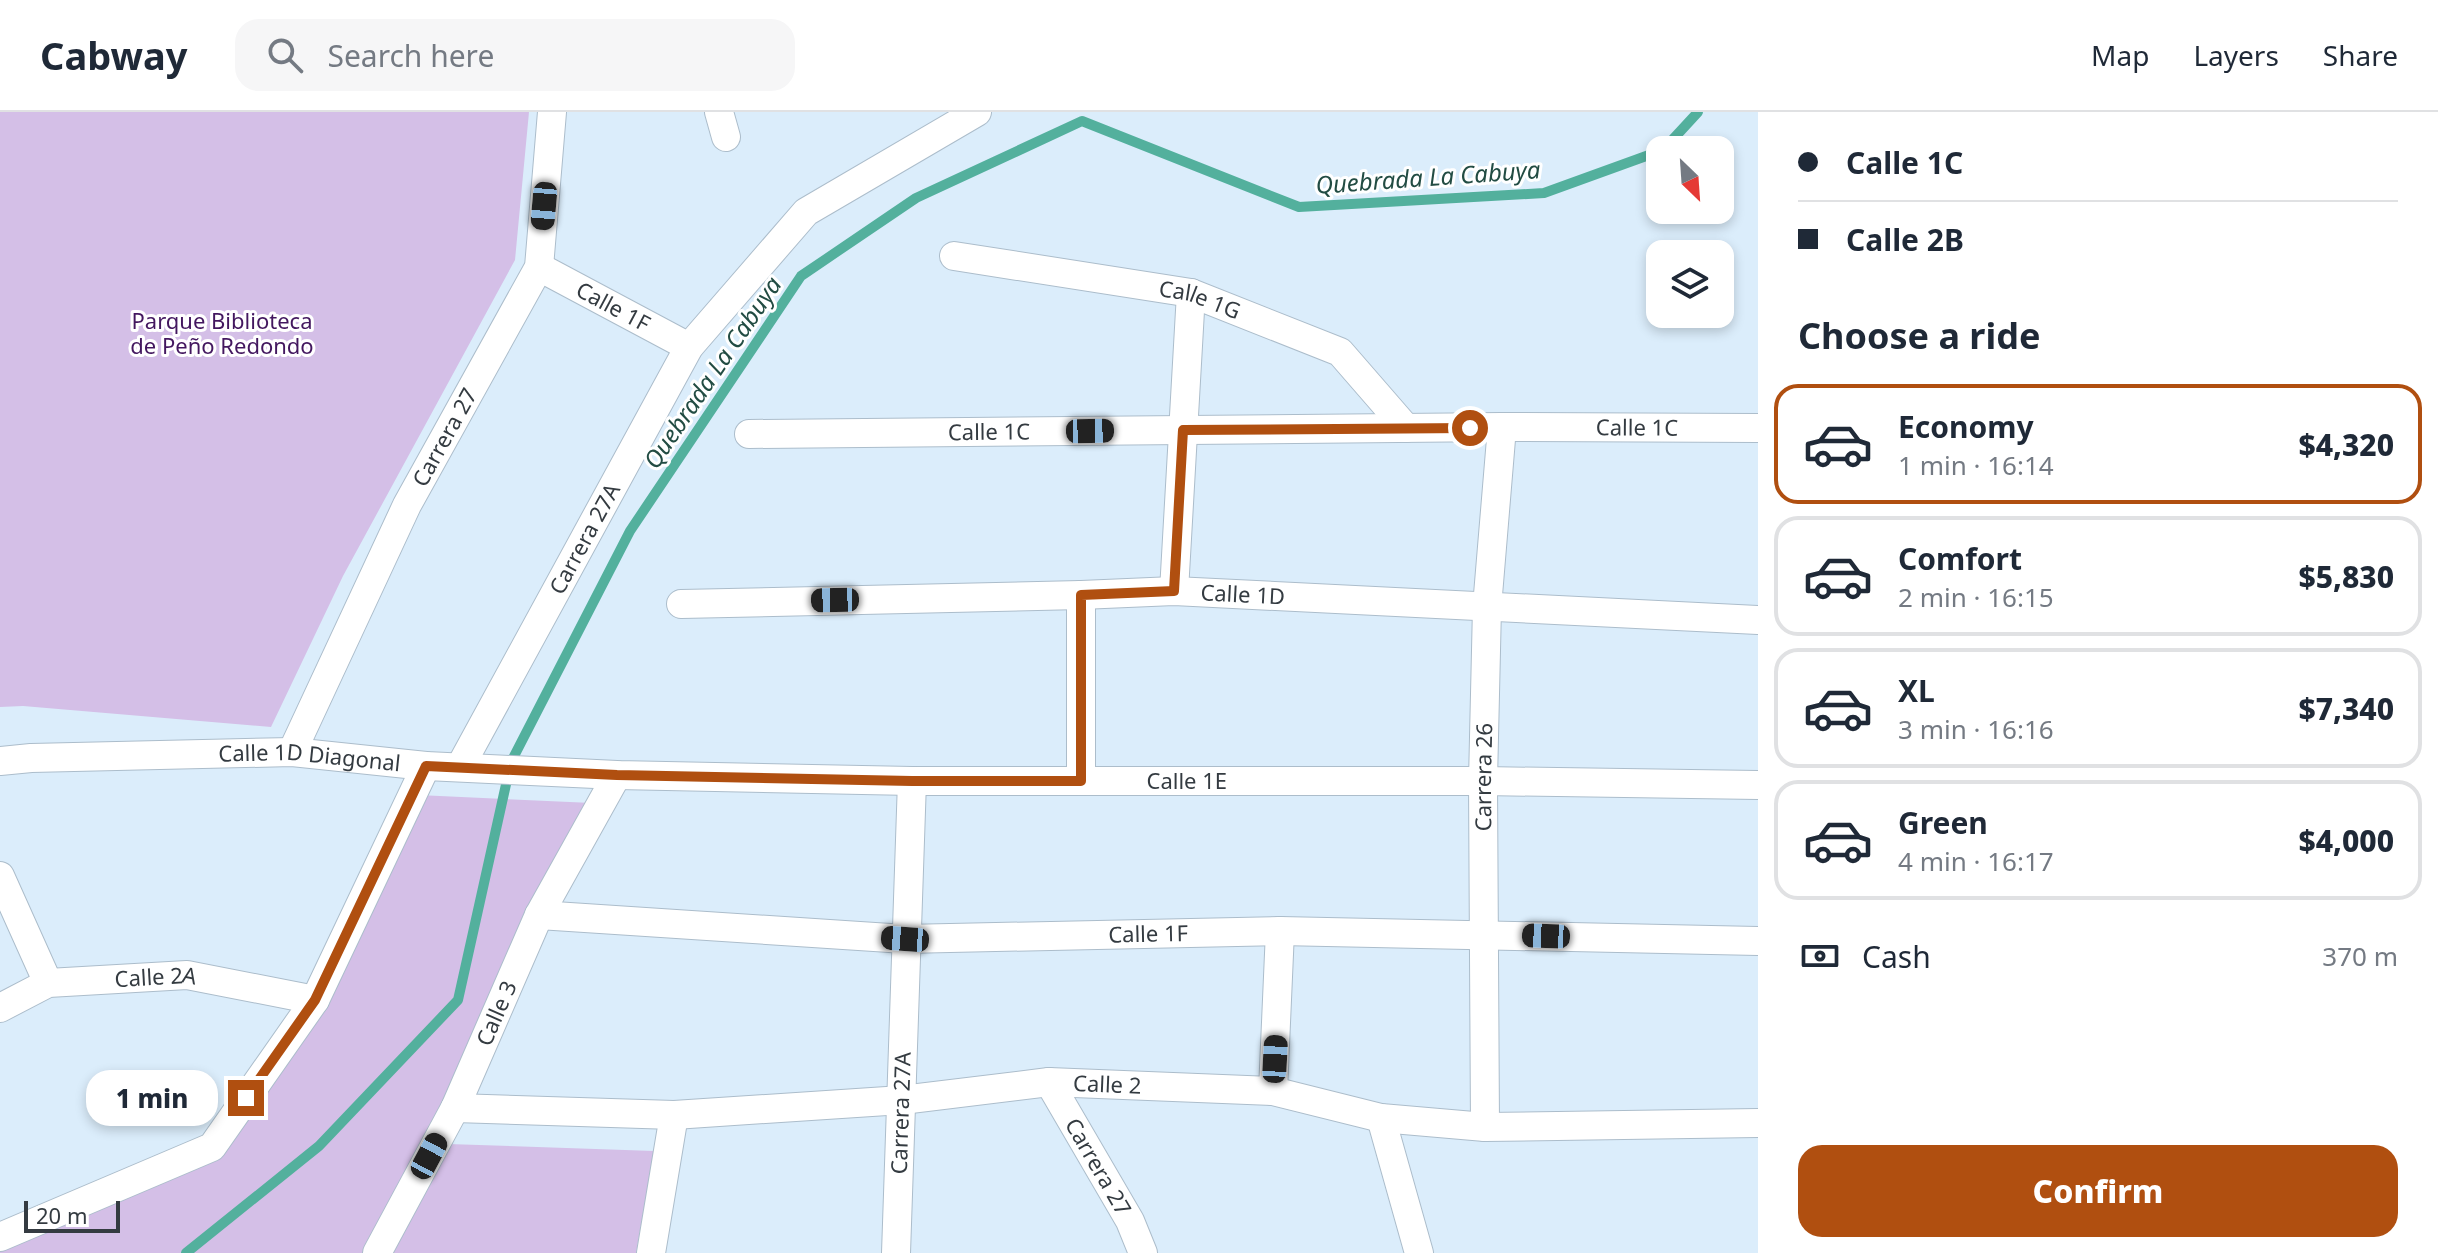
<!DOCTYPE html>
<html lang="en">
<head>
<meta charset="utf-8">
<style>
  body { margin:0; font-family:"Noto Sans",sans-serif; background:#f6f6f7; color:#1f2937; height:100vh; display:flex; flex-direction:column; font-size:30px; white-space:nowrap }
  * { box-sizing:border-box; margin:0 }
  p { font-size:26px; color:#747a83 }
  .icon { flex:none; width:44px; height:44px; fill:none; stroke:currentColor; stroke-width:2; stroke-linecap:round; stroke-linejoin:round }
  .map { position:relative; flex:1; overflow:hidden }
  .details { display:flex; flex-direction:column; background:#fff; width:680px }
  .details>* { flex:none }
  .hud { display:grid; align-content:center; height:176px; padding:0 40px; background:#fff }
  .needle { width:52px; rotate:155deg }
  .buttons { position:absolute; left:1646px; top:24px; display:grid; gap:16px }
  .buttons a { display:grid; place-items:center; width:88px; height:88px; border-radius:16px; background:#fff; box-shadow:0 4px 12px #0003; font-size:40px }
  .scale { position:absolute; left:24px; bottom:20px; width:96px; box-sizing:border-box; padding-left:8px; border:4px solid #343b41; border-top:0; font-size:22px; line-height:28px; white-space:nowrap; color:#343b41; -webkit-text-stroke:6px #fff; paint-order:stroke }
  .end { position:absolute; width:36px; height:36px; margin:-18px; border:10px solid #b04f10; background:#fff; box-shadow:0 0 0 4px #fff }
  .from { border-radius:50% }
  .bubble { position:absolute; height:56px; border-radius:24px; background:#fff; box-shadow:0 4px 12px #0003; font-size:26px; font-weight:800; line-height:56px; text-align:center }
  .car { position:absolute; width:24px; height:48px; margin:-24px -12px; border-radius:10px; box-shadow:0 0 6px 2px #0007; background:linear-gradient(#222 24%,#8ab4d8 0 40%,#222 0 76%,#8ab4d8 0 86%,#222 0) }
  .hud b { display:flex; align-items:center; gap:28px; height:76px; font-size:30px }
  .hud b+b { border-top:2px solid #e0e1e3 }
  .hud i { width:20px; height:20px; background:#1f2937 }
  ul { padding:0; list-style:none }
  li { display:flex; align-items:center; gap:24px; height:120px; margin:0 16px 12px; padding:0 24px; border:4px solid #e0e1e3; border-radius:24px }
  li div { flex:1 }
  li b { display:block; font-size:30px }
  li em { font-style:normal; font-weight:800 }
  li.current { border-color:#b04f10 }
  li>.icon { width:72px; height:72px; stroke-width:1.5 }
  h2 { padding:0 40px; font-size:36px; line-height:96px }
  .pay { display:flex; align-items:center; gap:20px; height:88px; padding:0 40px; font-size:30px }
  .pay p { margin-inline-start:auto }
  .action { display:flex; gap:16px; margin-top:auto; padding:16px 40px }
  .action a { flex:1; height:92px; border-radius:24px; background:#b04f10; color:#fff; font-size:32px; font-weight:800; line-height:92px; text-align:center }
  header { display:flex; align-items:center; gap:48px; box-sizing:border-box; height:112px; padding:0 40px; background:#fff; border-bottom:2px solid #e0e1e3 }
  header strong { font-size:38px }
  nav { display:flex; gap:44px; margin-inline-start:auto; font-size:28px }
  .search { width:560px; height:72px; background:#f6f6f7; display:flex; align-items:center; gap:20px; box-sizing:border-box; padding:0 28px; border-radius:24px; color:#747a83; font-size:30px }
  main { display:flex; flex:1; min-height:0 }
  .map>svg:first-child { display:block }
</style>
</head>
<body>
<header>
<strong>Cabway</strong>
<div class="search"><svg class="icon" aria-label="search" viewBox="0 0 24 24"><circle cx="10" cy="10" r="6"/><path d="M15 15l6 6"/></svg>Search here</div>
<nav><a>Map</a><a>Layers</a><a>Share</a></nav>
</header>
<main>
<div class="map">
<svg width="1758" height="1141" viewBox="0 0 1758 1141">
  <rect width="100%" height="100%" fill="#dbedfb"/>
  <path fill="#d4bfe7" d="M0,0H529L515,148L343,464L271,615L23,594L0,595Z
    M418,683L592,691L438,1008L366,1141H0V1133L208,1045Z
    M448,1032L654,1039L636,1141H389Z"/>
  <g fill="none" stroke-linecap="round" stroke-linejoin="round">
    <path stroke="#53b09d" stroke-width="10" d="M1663,38L1698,0
      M186,1141L319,1034L458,888L511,650L630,419L801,164L916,86L1082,9L1299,95L1544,81L1660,39"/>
    <g stroke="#acbdcb" stroke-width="30">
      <g id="street">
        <path d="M719,0L726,25"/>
        <path id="s1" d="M954,144L1191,181L1340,240L1406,316"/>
        <path id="s2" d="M539,155L689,235"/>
        <path id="s3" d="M749,322L1502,315L1758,316"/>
        <path d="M1174,479L1191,181"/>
        <path id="s4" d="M681,492L1081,483L1174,479L1758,508"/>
        <path id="s5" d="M292,640L407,393L539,155L552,0"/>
        <path id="s6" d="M0,649L31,646L292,640L426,654L617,663L912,669H1483L1758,673"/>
        <path id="s7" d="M460,655L689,235L806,100L977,0"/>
        <path d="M1081,669V483"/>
        <path d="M0,764L48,871"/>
        <path id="s8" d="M539,803L905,827L1280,819L1758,829"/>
        <path id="s9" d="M0,896L48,871L187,863L315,888"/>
        <path id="s10" d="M1049,970L1130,1109L1143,1141"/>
        <path d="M1273,979L1280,819"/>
        <path id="s11" d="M455,996L674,1003L902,988L1049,970L1273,979L1381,1006L1485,1015L1758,1011"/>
        <path d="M1381,1006L1419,1141"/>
        <path id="s12" d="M1485,1015L1483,669L1487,495L1502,315"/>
        <path d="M0,1125L212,1035L315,888L426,654"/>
        <path id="s13" d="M377,1141L455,996L539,803L617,663"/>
        <path d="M651,1141L674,1003"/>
        <path id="s14" d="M896,1141L912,669"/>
      </g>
    </g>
    <use href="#street" stroke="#fff" stroke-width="28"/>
  </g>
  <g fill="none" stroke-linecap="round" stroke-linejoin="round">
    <path stroke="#b04f10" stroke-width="10" d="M246,986L315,888L426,654L617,663L912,669H1081V483L1174,479L1183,318L1470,316"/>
  </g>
  <g text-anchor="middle" stroke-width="6" stroke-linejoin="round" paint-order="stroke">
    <g font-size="22" fill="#343b41" stroke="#fff">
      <text dy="8" stroke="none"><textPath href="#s1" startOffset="250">Calle 1G</textPath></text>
      <text dy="8" stroke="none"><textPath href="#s2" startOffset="84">Calle 1F</textPath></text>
      <text dy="8" stroke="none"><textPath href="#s3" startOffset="888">Calle 1C</textPath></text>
      <text dy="8" stroke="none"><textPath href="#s3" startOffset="240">Calle 1C</textPath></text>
      <text dy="8" stroke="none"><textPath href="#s5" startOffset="350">Carrera 27</textPath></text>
      <text dy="8" stroke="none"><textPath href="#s7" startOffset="260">Carrera 27A</textPath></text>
      <text dy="8" stroke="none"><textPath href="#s4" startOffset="562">Calle 1D</textPath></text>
      <text dy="8" stroke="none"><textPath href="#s6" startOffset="310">Calle 1D Diagonal</textPath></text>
      <text dy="8" stroke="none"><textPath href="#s12" startOffset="350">Carrera 26</textPath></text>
      <text dy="8" stroke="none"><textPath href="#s6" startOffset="1188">Calle 1E</textPath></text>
      <text dy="8" stroke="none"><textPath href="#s8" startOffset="610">Calle 1F</textPath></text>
      <text dy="8" stroke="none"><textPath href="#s9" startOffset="162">Calle 2A</textPath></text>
      <text dy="8" stroke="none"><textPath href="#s13" startOffset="268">Calle 3</textPath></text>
      <text dy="8" stroke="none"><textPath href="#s11" startOffset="654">Calle 2</textPath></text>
      <text dy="8" stroke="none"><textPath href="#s14" startOffset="140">Carrera 27A</textPath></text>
      <text dy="8" stroke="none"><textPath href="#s10" startOffset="98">Carrera 27</textPath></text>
    </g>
    <g font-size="22" fill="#43175f" stroke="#fff">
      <text x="222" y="217">Parque Biblioteca<tspan x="222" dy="25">de Peño Redondo</tspan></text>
    </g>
    <g font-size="24" font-style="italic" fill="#224c43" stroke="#fff">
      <text transform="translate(1428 66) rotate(-4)" y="8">Quebrada La Cabuya</text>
      <text transform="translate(713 261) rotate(-56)" y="8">Quebrada La Cabuya</text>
    </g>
  </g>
</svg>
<div class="buttons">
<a><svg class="needle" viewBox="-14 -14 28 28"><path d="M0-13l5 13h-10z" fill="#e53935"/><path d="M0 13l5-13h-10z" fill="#747a83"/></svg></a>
<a><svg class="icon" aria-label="layers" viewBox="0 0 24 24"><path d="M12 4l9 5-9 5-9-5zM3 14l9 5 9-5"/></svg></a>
</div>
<div class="scale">20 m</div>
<i class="end from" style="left:1470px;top:316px"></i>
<i class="end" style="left:246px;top:986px"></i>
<div class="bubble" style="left:86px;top:958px;width:132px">1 min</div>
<i class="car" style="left:544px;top:94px;rotate:185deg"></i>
<i class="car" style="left:1090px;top:319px;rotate:89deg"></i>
<i class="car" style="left:835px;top:488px;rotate:269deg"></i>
<i class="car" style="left:1546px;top:824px;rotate:272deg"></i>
<i class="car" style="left:905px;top:827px;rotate:274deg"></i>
<i class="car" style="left:1275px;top:947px;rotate:3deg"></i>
<i class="car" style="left:429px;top:1044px;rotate:28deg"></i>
</div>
<section class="details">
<div class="hud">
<b><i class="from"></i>Calle 1C</b>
<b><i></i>Calle 2B</b>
</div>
<h2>Choose a ride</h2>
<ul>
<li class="current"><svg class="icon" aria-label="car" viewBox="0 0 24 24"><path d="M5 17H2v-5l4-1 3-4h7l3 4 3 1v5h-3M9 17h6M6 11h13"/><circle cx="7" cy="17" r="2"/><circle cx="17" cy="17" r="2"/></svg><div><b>Economy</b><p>1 min · 16:14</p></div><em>$4,320</em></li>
<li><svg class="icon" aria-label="car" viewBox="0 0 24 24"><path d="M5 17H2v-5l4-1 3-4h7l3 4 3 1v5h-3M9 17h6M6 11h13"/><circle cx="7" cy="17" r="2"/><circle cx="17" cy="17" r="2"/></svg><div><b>Comfort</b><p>2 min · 16:15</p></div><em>$5,830</em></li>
<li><svg class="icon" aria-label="car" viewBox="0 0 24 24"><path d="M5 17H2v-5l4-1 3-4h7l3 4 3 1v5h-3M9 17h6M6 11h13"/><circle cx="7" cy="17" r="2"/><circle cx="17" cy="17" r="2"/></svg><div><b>XL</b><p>3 min · 16:16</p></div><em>$7,340</em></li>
<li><svg class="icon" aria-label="car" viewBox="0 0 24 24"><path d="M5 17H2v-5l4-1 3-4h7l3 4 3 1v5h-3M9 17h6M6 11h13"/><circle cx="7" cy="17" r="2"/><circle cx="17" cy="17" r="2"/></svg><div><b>Green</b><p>4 min · 16:17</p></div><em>$4,000</em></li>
</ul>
<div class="pay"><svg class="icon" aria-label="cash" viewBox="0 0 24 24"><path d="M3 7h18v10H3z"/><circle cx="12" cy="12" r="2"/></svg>Cash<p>370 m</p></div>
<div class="action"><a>Confirm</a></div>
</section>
</main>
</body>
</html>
